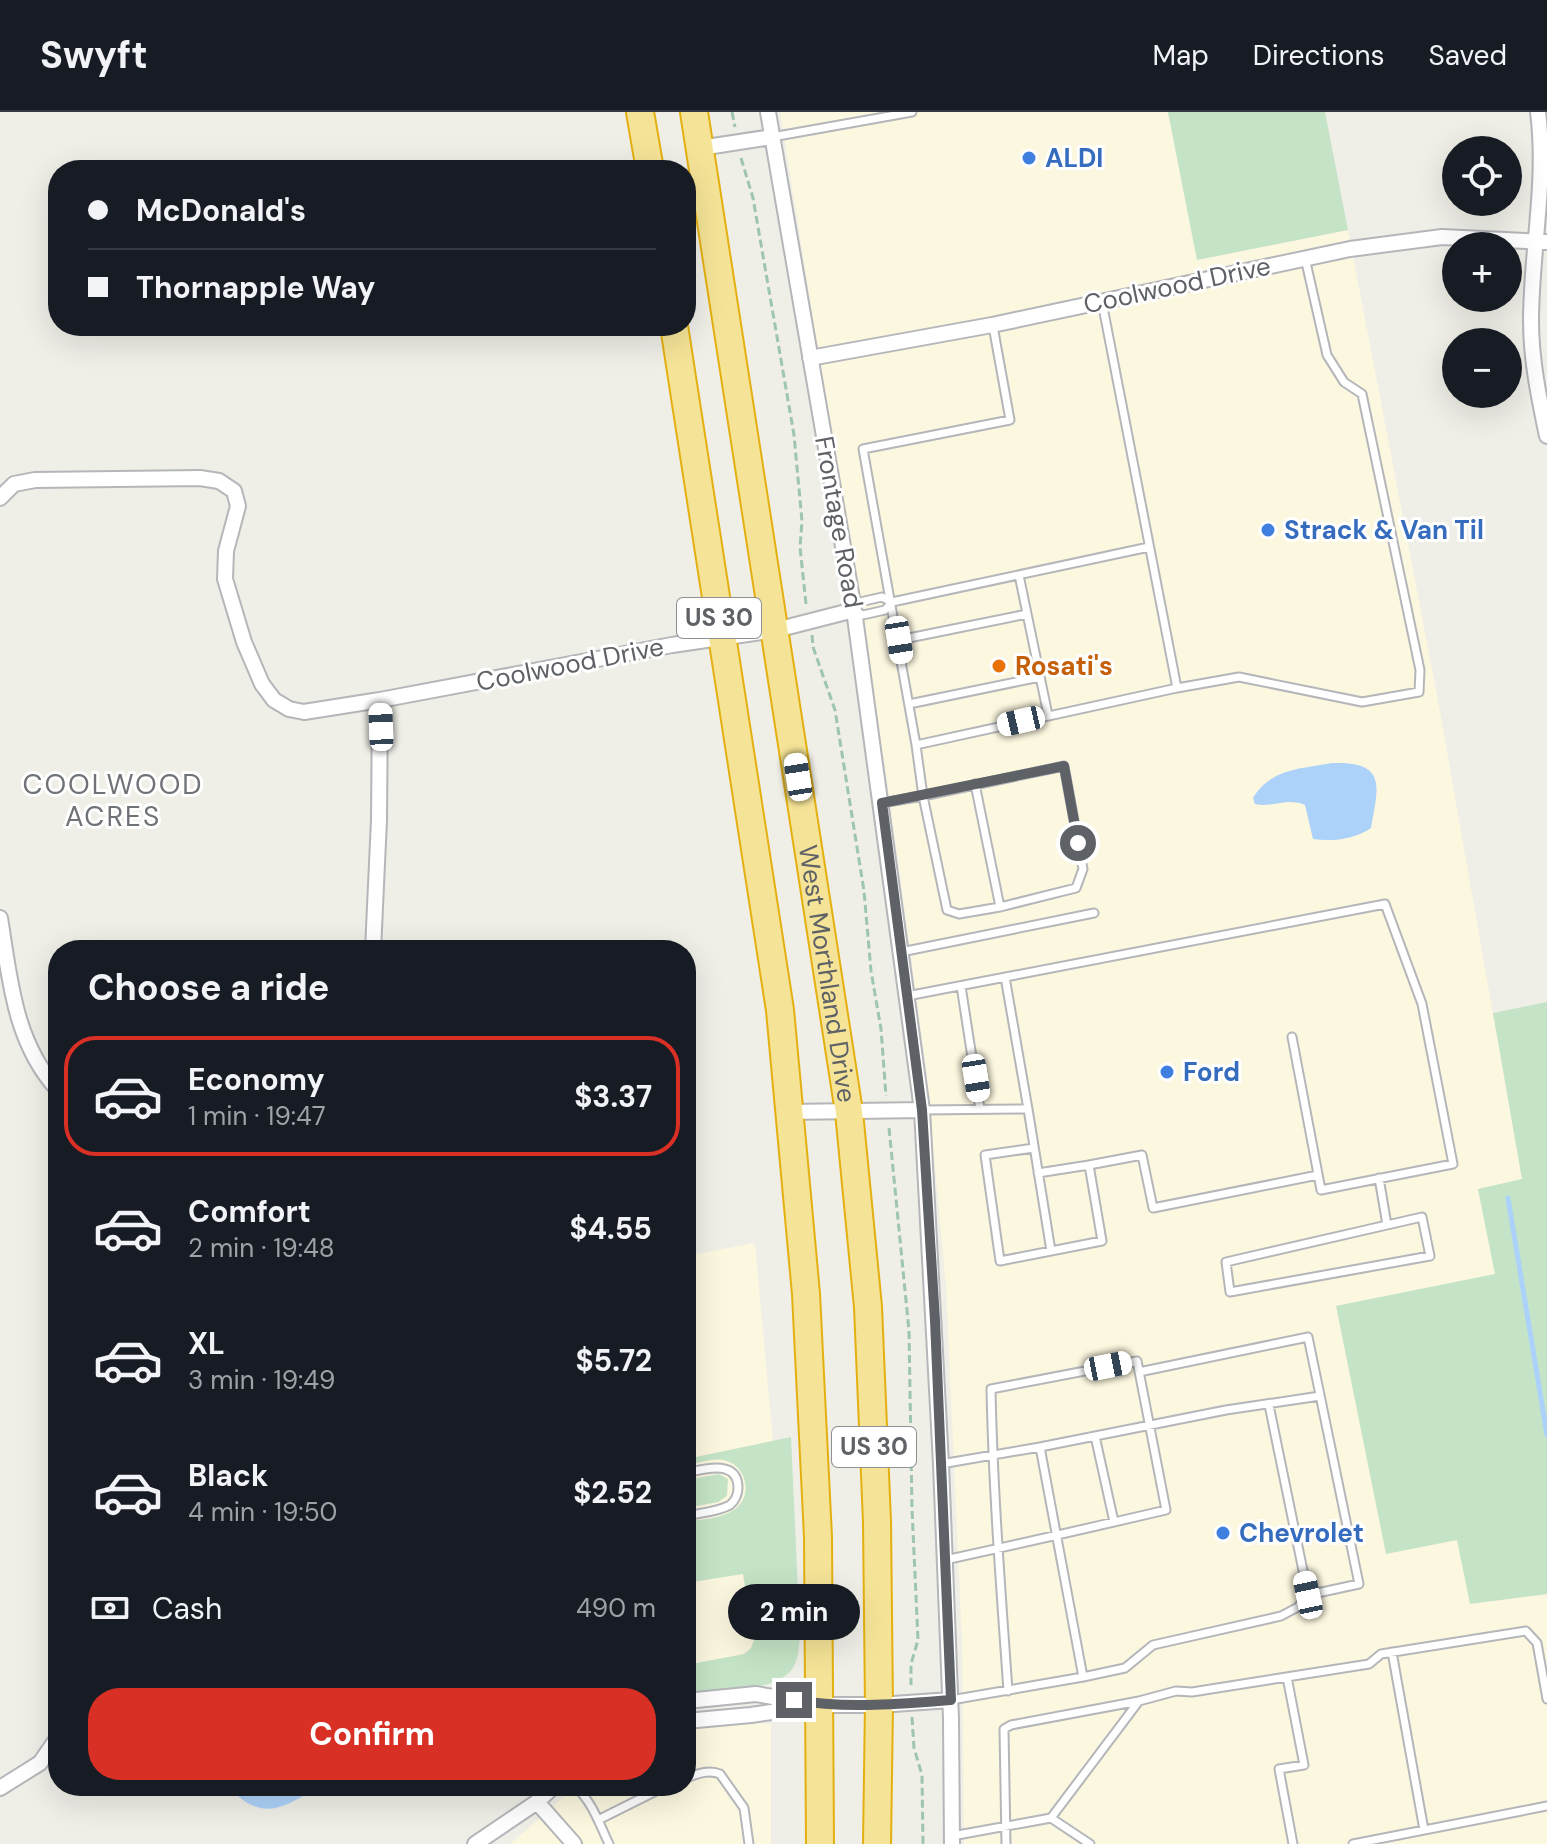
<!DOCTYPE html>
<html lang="en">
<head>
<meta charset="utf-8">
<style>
  body { margin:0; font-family:"DM Sans",sans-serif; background:#20242c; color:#f1f3f6; height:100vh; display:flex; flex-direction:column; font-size:30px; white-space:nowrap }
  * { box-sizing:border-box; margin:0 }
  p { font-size:26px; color:#9ea1a6 }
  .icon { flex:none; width:44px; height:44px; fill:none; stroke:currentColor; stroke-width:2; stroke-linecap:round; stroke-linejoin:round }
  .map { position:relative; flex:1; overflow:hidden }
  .drawer { position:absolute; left:48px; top:828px; width:648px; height:856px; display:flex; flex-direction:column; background:#171b24; border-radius:32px; box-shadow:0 8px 32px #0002 }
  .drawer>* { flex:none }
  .banner { position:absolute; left:48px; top:48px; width:648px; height:176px; border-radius:32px; box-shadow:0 8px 32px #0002; display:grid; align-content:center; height:176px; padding:0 40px; background:#171b24 }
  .controls { position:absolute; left:1442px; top:24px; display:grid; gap:16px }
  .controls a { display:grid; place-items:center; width:80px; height:80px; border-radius:50%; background:#171b24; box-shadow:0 8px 32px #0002; font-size:40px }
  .end { position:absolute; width:36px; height:36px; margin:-18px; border:10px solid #5e6166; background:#fff; box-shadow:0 0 0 4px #fff }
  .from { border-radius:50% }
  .bubble { position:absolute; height:56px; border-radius:28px; background:#171b24; box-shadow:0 8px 32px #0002; font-size:26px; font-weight:700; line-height:56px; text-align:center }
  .car { position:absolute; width:24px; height:48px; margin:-24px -12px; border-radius:10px; box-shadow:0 0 6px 2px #0007; background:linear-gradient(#fff 24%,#345 0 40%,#fff 0 76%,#345 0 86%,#fff 0) }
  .banner b { display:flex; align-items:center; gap:28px; height:76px; font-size:30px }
  .banner b+b { border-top:2px solid #363941 }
  .banner i { width:20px; height:20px; background:#f1f3f6 }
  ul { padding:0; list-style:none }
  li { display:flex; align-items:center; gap:24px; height:120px; margin:0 16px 12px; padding:0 24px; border:4px solid transparent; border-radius:32px }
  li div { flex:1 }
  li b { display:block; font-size:30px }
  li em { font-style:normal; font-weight:700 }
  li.current { border-color:#d93025 }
  li>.icon { width:72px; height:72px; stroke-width:1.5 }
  h2 { padding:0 40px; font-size:36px; line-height:96px }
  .pay { display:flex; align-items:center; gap:20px; height:88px; padding:0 40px; font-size:30px }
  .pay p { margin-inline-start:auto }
  .cta { display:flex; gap:16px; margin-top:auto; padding:16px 40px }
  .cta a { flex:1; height:92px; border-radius:32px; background:#d93025; color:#fff; font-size:32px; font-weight:700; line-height:92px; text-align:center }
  header { display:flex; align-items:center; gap:48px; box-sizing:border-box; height:112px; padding:0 40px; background:#171b24; border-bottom:2px solid #363941 }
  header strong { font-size:38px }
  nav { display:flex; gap:44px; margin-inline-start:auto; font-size:28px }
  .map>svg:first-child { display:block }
</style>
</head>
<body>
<header>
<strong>Swyft</strong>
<nav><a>Map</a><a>Directions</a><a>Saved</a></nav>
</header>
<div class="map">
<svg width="1547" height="1732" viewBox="0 0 1547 1732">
  <rect width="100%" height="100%" fill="#efeee7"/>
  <path fill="#fcf7df" d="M780,0H1168L1197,148L1348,118L1438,588L1522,1067L1478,1078L1495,1162L1336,1194L1458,1428L1470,1491L1547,1482V1732H964L962,1532L946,1175L926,956L887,668Z
    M755,1131L773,1329L782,1560L763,1574L686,1582V1144Z
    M748,1610L771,1612V1732H510L576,1674H686V1614Z"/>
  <path fill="#c5e4c7" d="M1168,0H1325L1348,118L1197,148Z
    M1547,890V1482L1470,1492L1457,1428L1386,1442L1336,1194L1495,1162L1478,1077L1522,1067L1493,901Z
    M791,1325L800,1523C799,1533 799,1545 794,1554C779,1582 715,1577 686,1582V1553L744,1542L751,1536L754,1528L743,1462L686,1471V1410C701,1407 722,1407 735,1397C754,1383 746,1352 723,1348C712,1346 698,1351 686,1354V1347Z
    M719,1362L728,1367L727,1384L718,1390L686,1396V1368Z"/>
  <path fill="#add2f9" d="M1332,651C1388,649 1378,675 1371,716C1355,727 1332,730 1313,727L1305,693C1287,685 1273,696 1255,692L1253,686C1271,656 1301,657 1332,651Z
    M227,1674H320C281,1697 263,1711 227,1674Z"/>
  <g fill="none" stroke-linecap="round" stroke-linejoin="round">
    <path stroke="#add2f9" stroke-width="5" d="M1508,1086L1547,1323"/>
    <g stroke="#b4b6ba" stroke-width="11">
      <path id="lane" d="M772,25L912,0
        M1102,190L1177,576L1239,565L1362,590L1419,580L1420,558L1362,282L1344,270L1327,243L1305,146
        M1019,463L1048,603
        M892,490L882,485L860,490L854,498L863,503L885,498L892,490L1149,435
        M899,528L1027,502
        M909,592L1040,565
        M916,633L863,337L1010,308L993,214
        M975,672L1000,795L959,802L947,798L923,684L1064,654L1083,757L1076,776L1000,795
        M882,691L923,684L916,633L1177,576
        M901,840L1094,801
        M961,874L980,997
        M907,884L1385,792L1422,892L1453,1052L1321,1078L1292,925
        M1028,997L1051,1139
        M922,998L1028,997L1005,865
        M1034,1036L985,1043L1000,1149L1102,1129L1089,1053L1142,1043L1153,1096L1318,1063
        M1038,1061L1089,1053
        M1379,1066L1387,1113L1422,1105L1430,1144L1230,1180L1226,1150L1387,1113
        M1269,1293L1308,1483
        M1095,1324L1114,1410
        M1040,1335L1226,1298L1320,1284
        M941,1352L1040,1335L1083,1565L951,1588
        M686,1361C704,1357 738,1347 738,1376C738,1382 735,1389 730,1393C718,1400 699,1401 686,1404
        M945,1448C1019,1432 1093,1415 1166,1398L1137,1249L991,1277C993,1378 1001,1479 1008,1579
        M1392,1540L1424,1718
        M1083,1565L1125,1556L1153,1533L1281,1504L1298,1495L1308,1483L1359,1472L1308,1225L1139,1260
        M1287,1565L1304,1653L1279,1657L1293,1732
        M686,1666C697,1662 709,1657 720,1662L744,1696L749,1732
        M575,1674C593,1691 599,1711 609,1732
        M1051,1706L1139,1589L1176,1579L1192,1580L1369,1552L1381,1542L1526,1519L1537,1531L1547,1587
        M600,1707L666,1674
        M952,1724L1051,1706L1090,1732
        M1006,1732L1004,1617L1011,1613L1139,1589
        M1353,1732L1547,1694"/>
    </g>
    <g stroke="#b4b6ba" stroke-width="18">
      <path id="street" d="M768,0L854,498L922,998L941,1352L951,1607L952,1732
        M1538,0C1547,70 1531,139 1531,209C1531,248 1539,286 1547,324
        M700,36L772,25
        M810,246L992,213L1350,137L1442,125L1547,130
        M0,386L14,372L35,368L200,366L219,369L234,379L238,394L226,439L225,467L244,530L262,572L274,588L289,597L304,600L380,588L672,533L776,518L854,498
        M0,806C10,867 14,930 58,978
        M373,838L379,708L380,588
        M789,1000L922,998
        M686,1589L756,1582L807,1591
        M686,1609L751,1603L820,1593H879L951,1588
        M0,1676L40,1651L58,1625
        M537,1690L574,1732
        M475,1732L537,1690L554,1674"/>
    </g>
    <g stroke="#e4b011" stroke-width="30">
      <g id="highway">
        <path d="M640,0L650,58"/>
        <path id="s1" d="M694,0L849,1000L868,1195L877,1410L879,1593L877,1732"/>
        <path d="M674,214L780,898L806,1182L818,1425L820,1732"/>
      </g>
    </g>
    <path stroke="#9ec5ad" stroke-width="3" stroke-dasharray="8 4" stroke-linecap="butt" d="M732,0L735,15
      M741,46L753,86L794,323L802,409L800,435L806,492
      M812,523L813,535L835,598L864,779L871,859L881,917L886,984
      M889,1016L909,1219L912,1397L918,1528L911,1552V1573
      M912,1605L914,1636L922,1663L923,1732"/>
    <use href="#lane" stroke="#fff" stroke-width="7"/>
    <use href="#street" stroke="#fff" stroke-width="14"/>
    <use href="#highway" stroke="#f5e497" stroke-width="26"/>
  </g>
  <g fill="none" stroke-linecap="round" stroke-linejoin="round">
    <path stroke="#5e6166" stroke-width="10" d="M794,1588C846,1597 899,1592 951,1588L935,1208L922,998L882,691L1064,654L1078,731"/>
  </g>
  <g fill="#3f7fe0" stroke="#fff" stroke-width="3">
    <circle cx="1029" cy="46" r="8"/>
    <circle cx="1268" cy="418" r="8"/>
    <circle cx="1167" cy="960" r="8"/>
    <circle cx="1223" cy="1421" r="8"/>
  </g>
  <circle fill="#e8710a" stroke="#fff" stroke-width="3" cx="999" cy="554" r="8"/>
  <g text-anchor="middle" stroke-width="6" stroke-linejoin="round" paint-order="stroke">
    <g fill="#fff" stroke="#8e9094" stroke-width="2">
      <rect x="677" y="486" width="84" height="40" rx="6"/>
      <rect x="832" y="1315" width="84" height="40" rx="6"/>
    </g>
    <g font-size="24" font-weight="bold" fill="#5e6166">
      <text x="719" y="514">US 30</text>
      <text x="874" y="1343">US 30</text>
    </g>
    <g font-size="26" font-weight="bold" fill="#366cbe" stroke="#fff" text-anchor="start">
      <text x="1045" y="55">ALDI</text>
      <text x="1284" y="427">Strack &amp; Van Til</text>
      <text x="1183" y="969">Ford</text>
      <text x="1239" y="1430">Chevrolet</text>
    </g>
    <g font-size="26" fill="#5e6166" stroke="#fff">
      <text transform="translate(1177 173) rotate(-12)" y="9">Coolwood Drive</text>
      <text transform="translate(839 410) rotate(80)" y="9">Frontage Road</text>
      <text transform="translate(570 552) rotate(-11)" y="9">Coolwood Drive</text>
      <text dy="9" stroke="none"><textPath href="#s1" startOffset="872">West Morthland Drive</textPath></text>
    </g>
    <g font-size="26" font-weight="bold" fill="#c56008" stroke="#fff" text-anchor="start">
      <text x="1015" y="563">Rosati's</text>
    </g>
    <g font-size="28" letter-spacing="2" fill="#6f7377" stroke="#fff">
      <text x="113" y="682">COOLWOOD<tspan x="113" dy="32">ACRES</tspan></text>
    </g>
  </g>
</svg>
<div class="controls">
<a><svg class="icon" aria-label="locate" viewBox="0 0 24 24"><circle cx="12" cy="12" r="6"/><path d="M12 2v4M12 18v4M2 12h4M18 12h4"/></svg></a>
<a>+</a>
<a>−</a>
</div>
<i class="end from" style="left:1078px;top:731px"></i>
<i class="end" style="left:794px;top:1588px"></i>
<div class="bubble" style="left:728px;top:1472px;width:132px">2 min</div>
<i class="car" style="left:899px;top:528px;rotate:171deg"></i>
<i class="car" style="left:1021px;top:609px;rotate:257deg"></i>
<i class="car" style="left:381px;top:615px;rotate:358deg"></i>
<i class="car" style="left:798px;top:665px;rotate:351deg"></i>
<i class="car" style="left:976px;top:966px;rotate:171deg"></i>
<i class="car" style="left:1108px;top:1254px;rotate:79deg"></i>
<i class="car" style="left:1308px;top:1483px;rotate:348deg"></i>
<div class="banner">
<b><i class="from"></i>McDonald's</b>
<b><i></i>Thornapple Way</b>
</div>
<section class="drawer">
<h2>Choose a ride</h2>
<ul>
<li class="current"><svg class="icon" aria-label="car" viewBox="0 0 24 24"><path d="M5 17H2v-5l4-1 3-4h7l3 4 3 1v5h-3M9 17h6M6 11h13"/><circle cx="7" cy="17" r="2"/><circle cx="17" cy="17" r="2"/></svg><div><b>Economy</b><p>1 min · 19:47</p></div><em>$3.37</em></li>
<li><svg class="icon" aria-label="car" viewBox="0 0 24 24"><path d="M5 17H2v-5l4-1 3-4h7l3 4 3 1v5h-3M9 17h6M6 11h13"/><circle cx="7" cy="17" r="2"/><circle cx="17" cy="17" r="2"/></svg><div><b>Comfort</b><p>2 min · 19:48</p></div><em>$4.55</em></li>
<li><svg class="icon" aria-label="car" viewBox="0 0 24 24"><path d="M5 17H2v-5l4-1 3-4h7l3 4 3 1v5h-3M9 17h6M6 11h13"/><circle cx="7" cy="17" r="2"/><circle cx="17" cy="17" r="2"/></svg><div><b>XL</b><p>3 min · 19:49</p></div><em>$5.72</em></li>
<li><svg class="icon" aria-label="car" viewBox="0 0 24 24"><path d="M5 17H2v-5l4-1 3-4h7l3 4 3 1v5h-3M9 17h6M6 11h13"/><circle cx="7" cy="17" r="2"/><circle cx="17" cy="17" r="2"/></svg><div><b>Black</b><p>4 min · 19:50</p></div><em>$2.52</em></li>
</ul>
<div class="pay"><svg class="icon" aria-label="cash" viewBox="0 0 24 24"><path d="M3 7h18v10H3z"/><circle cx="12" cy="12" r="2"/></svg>Cash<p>490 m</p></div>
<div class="cta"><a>Confirm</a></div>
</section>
</div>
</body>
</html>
